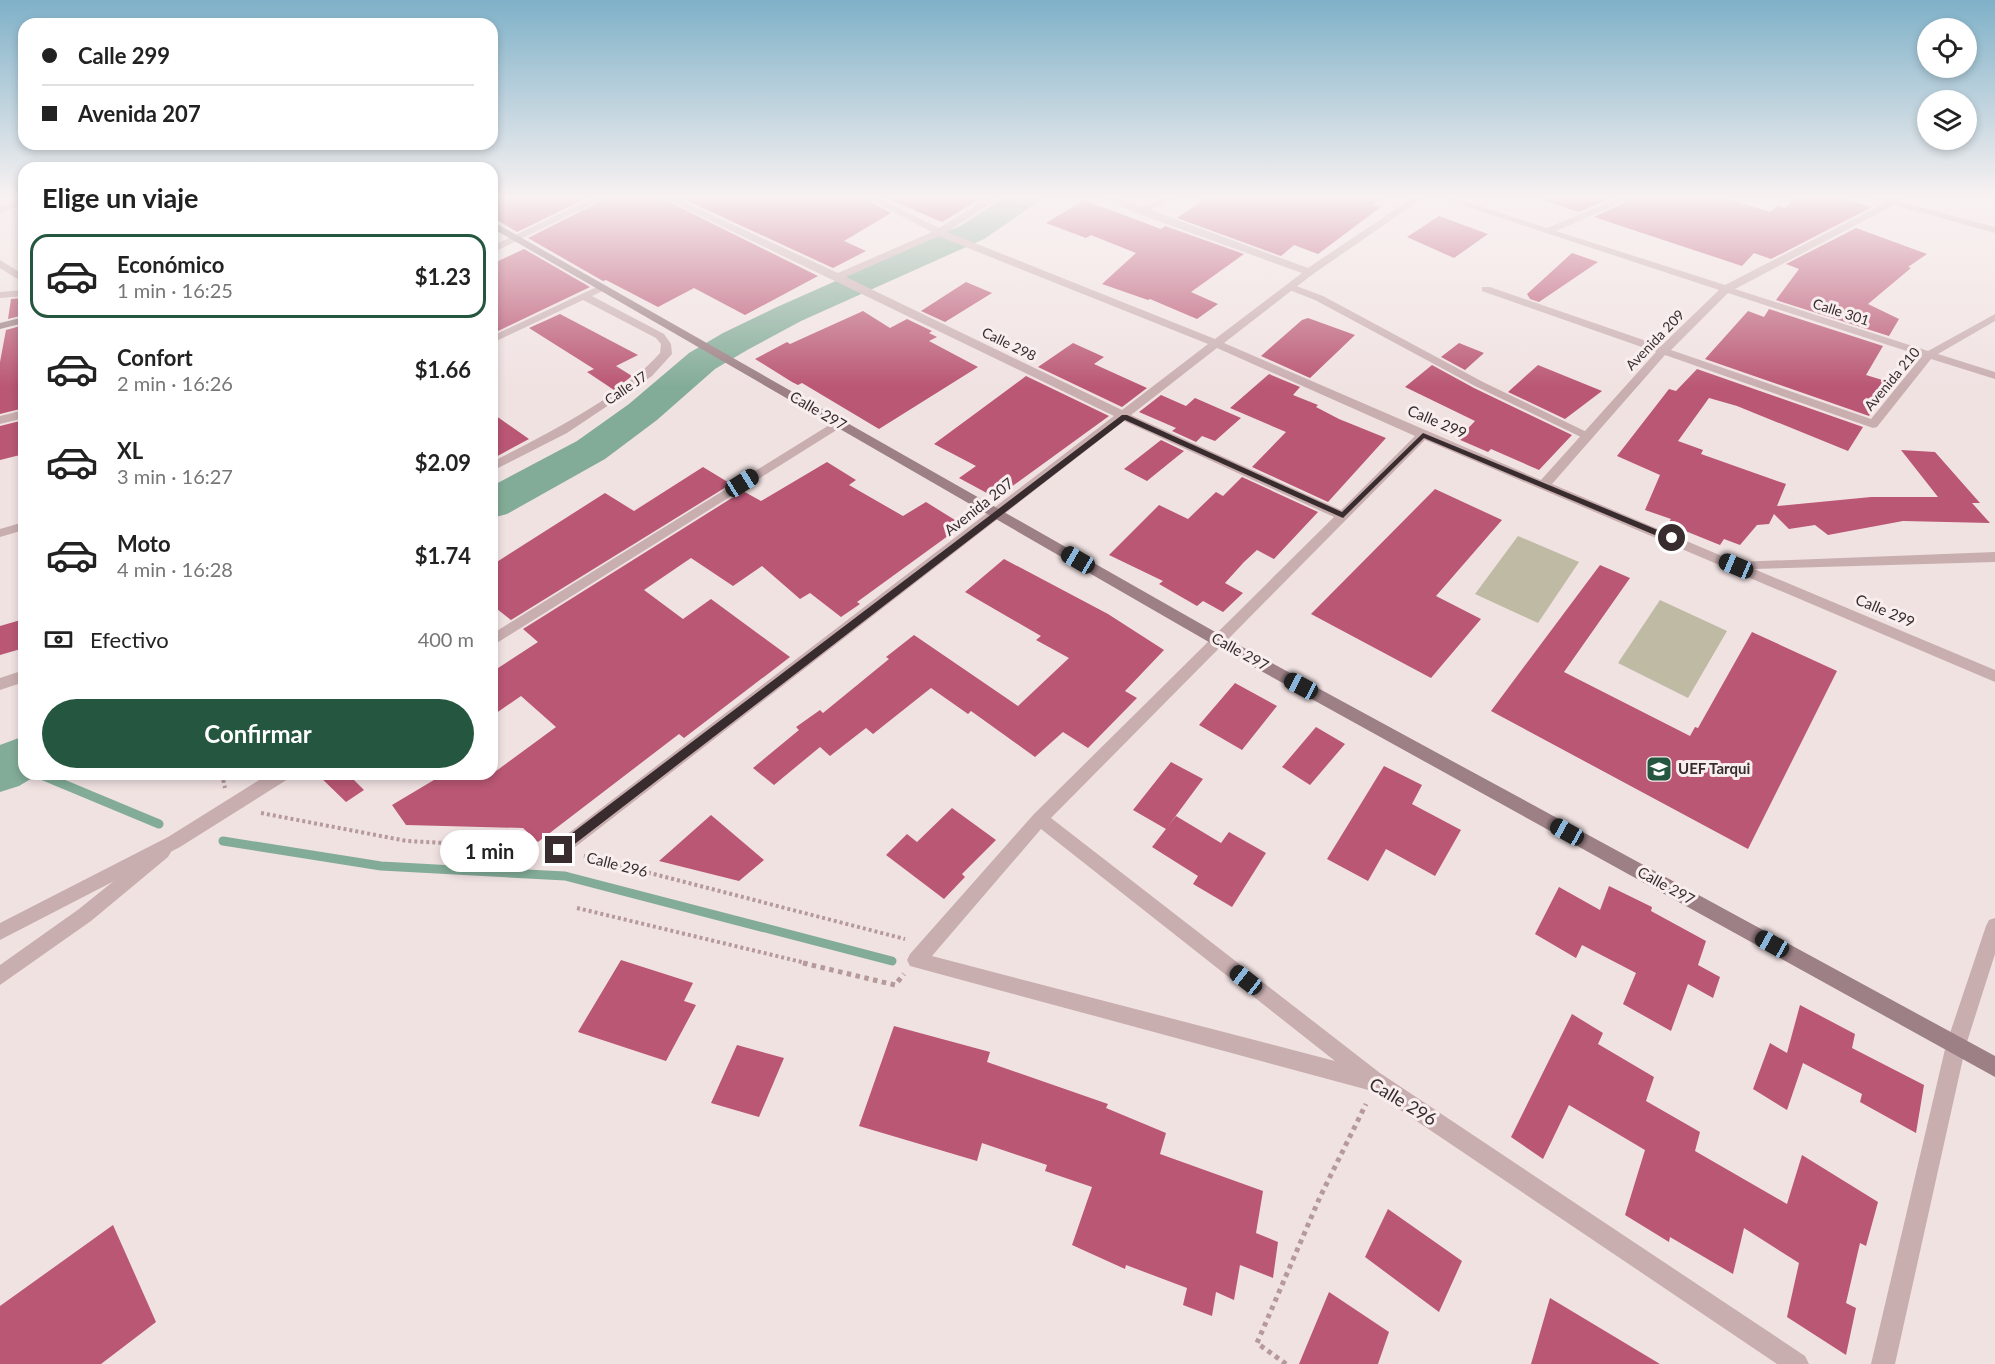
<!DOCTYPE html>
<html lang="es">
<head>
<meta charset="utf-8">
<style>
  body { margin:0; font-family:Lato,sans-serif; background:#f6f6f6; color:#222; height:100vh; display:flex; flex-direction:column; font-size:22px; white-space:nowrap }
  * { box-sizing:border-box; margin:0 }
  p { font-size:20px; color:#767676 }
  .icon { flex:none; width:33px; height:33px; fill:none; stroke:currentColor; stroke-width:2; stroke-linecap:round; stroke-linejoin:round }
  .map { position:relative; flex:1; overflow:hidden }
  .details { position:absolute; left:18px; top:162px; width:480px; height:618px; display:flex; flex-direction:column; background:#fff; border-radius:18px; box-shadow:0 3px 9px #0003 }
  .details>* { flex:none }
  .hud { position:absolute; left:18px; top:18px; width:480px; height:132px; border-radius:18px; box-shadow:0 3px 9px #0003; display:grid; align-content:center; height:132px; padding:0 24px; background:#fff }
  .tools { position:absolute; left:1917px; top:18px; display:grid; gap:12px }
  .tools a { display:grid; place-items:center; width:60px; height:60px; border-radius:50%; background:#fff; box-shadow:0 3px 9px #0003; font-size:30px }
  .end { position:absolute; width:27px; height:27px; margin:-14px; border:8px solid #382c2f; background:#fff; box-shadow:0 0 0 3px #fff }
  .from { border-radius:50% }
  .bubble { position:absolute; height:42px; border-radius:21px; background:#fff; box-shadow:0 3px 9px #0003; font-size:20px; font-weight:700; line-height:42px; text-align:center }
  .car { position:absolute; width:18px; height:36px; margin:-18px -9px; border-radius:8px; box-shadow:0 0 4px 2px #0007; background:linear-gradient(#222 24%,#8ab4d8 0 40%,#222 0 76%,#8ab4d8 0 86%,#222 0) }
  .hud b { display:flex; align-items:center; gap:21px; height:57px; font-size:22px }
  .hud b+b { border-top:2px solid #e0e0e0 }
  .hud i { width:15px; height:15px; background:#222 }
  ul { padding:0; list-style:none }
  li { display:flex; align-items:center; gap:18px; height:84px; margin:0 12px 9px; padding:0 12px; border:3px solid transparent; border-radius:18px }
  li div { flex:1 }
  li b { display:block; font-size:22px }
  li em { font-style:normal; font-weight:700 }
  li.on { border-color:#25563f }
  li>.icon { width:54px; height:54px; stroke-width:1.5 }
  h2 { padding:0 24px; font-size:27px; line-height:72px }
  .pay { display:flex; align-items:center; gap:15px; height:66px; padding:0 24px; font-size:22px }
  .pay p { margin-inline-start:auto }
  .cta { display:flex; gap:12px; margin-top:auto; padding:12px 24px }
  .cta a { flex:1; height:69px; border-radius:36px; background:#25563f; color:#fff; font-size:24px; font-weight:700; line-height:69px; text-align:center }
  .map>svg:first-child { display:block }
</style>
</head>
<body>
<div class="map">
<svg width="1995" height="1364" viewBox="0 0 1995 1364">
  <rect width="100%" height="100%" fill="#f1e2e2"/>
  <path fill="#bfbaa3" d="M1518,536L1579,562L1538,623L1475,594Z
    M1660,600L1727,631L1688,698L1618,663Z"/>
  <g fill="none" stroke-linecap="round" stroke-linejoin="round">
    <path stroke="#83ac98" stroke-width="9" d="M13,763L24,768
      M39,774L159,824
      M223,841L381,866L565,876L892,961"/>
    <path fill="#83ac98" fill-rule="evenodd" d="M1006,196H1042L1038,202L984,239L801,321L749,349L715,369L657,420L605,459L507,514L492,518V486L577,441L629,404L689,353L723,333L777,307L962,225Z
      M24,736V774H39L19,786L0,792V745Z"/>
  </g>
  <path fill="#ba5774" d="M492,196H591L517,232L492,217Z
    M611,196H657L818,276L745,315L694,288L658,307L606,280L603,281L528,238Z
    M677,196H861L891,213L844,241L866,251L833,268Z
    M881,196H985L942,222Z
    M1209,196H1385L1373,205L1381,207L1318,254L1294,245L1281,256L1177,218Z
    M1546,196H1616L1579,212L1545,201Z
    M1638,196H1718L1770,212L1778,205L1785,208L1796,196H1835L1872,207L1771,259L1754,253L1742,266L1594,217Z
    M1084,200L1161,229L1165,226L1244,254L1191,292L1218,304L1197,319L1150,299L1148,300L1102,284L1136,253L1091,235L1086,238L1046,223Z
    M1439,216L1488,234L1454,258L1407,237Z
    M1856,228L1927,254L1908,267L1911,268L1868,304L1899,319L1889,336L1776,300L1799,269L1786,264Z
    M524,249L590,287L492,334V264Z
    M1572,253L1598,262L1539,302L1530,299L1527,294Z
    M966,282L992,293L945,322L921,311Z
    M24,298V315L8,319L11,299Z
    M1769,309L1883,346L1866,375L1889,382L1869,416L1705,359L1748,311L1764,317Z
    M863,311L890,328L907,319L932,331L929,333L937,337L929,341L978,367L879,429L802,383L798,385L792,382L755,359L787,342L790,344Z
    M560,314L638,355L616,366L632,376L614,390L587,372L594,369L529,328Z
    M1308,318L1355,335L1310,378L1261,356L1302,320Z
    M24,325V408L0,414V362L6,330Z
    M1073,343L1104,357L1094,364L1147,388L1122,407L1038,367Z
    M1459,343L1484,353L1465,370L1441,357Z
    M1432,365L1474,388L1572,435L1539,470L1491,449L1488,452L1458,439L1475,421L1405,387Z
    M1538,365L1602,391L1565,419L1508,392Z
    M1697,369L1863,427L1848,451L1737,406L1709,398L1678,441L1703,450L1701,454L1786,484L1777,506L1871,497H1938L1901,450L1935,452L1980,503H1972L1990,523L1903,521L1828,535L1815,525L1789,529L1774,514L1769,524L1757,525L1740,545L1724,539L1720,545L1668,524L1671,519L1645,510L1660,475L1617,456L1669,389L1676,391Z
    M1269,374L1300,387L1293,395L1318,405L1316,407L1339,419L1386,438L1328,502L1252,467L1286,432L1230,408Z
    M1026,376L1109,416L996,498L959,478L976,466L934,444Z
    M1161,395L1186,406L1195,398L1241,418L1215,441L1202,436L1196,442L1172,431L1176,428L1139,412Z
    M492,413L529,439L492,459Z
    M24,420V454L0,460V426Z
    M1161,440L1184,451L1147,481L1124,469Z
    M827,462L856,480L849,485L903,516L926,502L963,525L857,602L860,604L841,617L810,593L800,599L762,566L733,586L691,558L644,590L683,619L711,599L790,657L684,738L679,734L538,842L523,828L406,825L392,805L444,774H492L556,727L521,696L492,716V672L538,642L523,629L743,491L761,501Z
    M703,467L731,484L511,620L492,605V565L605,493L634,511Z
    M1242,477L1318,512L1274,559L1257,550L1244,562L1225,583L1243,593L1223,612L1203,601L1197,606L1159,584L1163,581L1109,555L1159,505L1188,519L1216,492L1223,496Z
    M1435,489L1502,520L1436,596L1481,619L1431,678L1311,614Z
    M1004,559L1108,614L1164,650L1125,691L1137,698L1088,748L1063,732L1035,757L971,711L968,714L931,688L873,734L866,728L830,756L820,747L774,785L753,768L799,730L796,727L820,710L823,713L889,659L886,657L914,635L1018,706L1069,658L1036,640L1041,636L965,592Z
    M1600,565L1630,578L1564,672L1690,736L1695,727L1698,728L1752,632L1837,671L1748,849L1491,711Z
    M24,619V648L0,655V626Z
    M1235,683L1277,706L1242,750L1199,725Z
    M1316,727L1345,744L1310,785L1282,767Z
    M1171,762L1203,779L1166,829L1133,810Z
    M1384,766L1422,785L1412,804L1461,830L1435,876L1386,849L1368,881L1327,859Z
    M317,774H348L364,790L346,802Z
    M952,808L996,840L962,874L965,877L944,899L886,855L907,834L917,842Z
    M711,815L764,860L739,881L659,861Z
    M1176,816L1221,843L1229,832L1266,853L1232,907L1193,884L1198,876L1152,847Z
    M1609,886L1652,907L1651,911L1706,941L1698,965L1720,977L1713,998L1688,984L1671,1031L1623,1004L1636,973L1582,945L1576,958L1535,934L1559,887L1600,910Z
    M621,960L693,983L684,1001L696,1005L666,1061L578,1032Z
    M1800,1005L1855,1034L1852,1048L1924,1085L1916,1133L1860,1102L1862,1094L1803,1063L1787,1110L1753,1089L1770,1043L1787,1053Z
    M1572,1014L1603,1033L1598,1044L1654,1077L1646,1101L1700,1132L1695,1151L1787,1204L1802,1155L1878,1202L1866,1246L1860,1243L1846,1303L1856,1308L1846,1355L1787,1317L1799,1263L1744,1228L1733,1274L1670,1237L1669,1242L1625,1215L1645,1150L1569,1105L1543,1159L1511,1137Z
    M894,1026L990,1052L987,1062L1108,1104L1106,1108L1166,1133L1160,1154L1263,1191L1256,1233L1278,1242L1273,1278L1240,1265L1234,1300L1216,1292L1212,1316L1183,1305L1187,1288L1126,1265L1125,1269L1072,1245L1092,1187L1045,1171L1047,1165L982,1143L977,1161L859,1126Z
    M737,1045L784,1058L759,1117L711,1103Z
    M1388,1209L1462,1261L1439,1312L1365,1257Z
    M113,1225L156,1322L101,1364H0V1306Z
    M1329,1292L1389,1332L1378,1364H1299Z
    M1550,1298L1660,1364H1531Z"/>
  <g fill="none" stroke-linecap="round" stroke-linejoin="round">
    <path stroke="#b5999b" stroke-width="4" stroke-dasharray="3 3" stroke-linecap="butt" d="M222,774L225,788
      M261,813L407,841L538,848
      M584,856L905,939
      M577,908L810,964"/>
    <path stroke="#b5999b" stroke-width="5" stroke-dasharray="4.5 4.5" stroke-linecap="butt" d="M803,963L895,985L904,974
      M1286,1364L1257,1343L1320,1197L1366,1104"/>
    <path fill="#c9aeb0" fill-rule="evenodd" d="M1291,284L1323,296L1483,382L1593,435L1587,439L1583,438L1475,386L1315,300L1287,289V285Z
      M162,845L168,847L171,852L168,857L91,921L0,985V965L79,909L156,847Z"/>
    <path fill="#c9aeb0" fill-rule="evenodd" d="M597,196H609L492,253V246Z
      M659,196H671L838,273L932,232L863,196H875L939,228L991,196H1002L947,232L1215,339L1302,273L1136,213L1100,196H1114L1142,207L1168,196H1181L1150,210L1308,268L1415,196H1426L1313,274L1224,343L1541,480L1656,352L1482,291V287H1490L1661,346L1719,290L1434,196H1449L1547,228L1623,196H1636L1556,231L1725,285L1885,203L1866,196L1892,199L1909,196L1901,202L1995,227V233L1894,205L1735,289L1928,351L1995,314V321L1938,354L1995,372V379L1931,359L1877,427L1873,428L1665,355L1552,484L1736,562L1995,552V562L1754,569L1995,670V682L1425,440L1051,818L1380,1073L1805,1356L1809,1364H1777L1372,1091L910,966L907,960L910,954L1034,814L1334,517L1124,421L565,855L559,857L553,855L550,850L553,845L1114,416ZM939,236L948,240L1208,344L1122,410L846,277ZM1728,293L1922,356L1871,419L1671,350ZM1217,348L1415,436L1341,510L1131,415ZM1041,829L1335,1061L932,956Z
      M24,198V204L0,213V207Z
      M0,260L24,275V283L0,268Z
      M603,284L608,287L607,289L592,296L664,334L671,344L672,354L652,376L567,433L492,471V462C546,434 620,398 660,353L661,344L656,338L583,300L492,343V336Z
      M24,290V296L0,298V292Z
      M24,410V418L0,424V416Z
      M839,419L843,420V426L492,646V634Z
      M24,522V530L0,537V529Z
      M24,670V682L0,690V678Z
      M269,774H290L288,779L180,847L0,940V923L168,837Z
      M1995,918V954L1966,1045L1895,1364H1871L1946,1045L1986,926L1989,920Z"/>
    <path fill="#9c8085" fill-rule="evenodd" d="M492,221L1224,637L1995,1056V1077L1214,645L492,228Z
      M24,317V323L0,329V323Z"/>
  </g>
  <linearGradient id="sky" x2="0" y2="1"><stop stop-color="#7fb1c8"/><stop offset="0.51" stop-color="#f9f2f2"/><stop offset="1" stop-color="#f9f2f2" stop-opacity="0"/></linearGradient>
  <rect width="1995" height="387" fill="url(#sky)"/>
  <path fill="#382c2f" d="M1122,415H1127L1342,512L1423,433L1677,538L1669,541L1424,438L1343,518L1125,420L563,853H555V846Z"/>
  <defs>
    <g id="school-square" transform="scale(1.35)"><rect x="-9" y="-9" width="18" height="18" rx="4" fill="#25563f" stroke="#f9eeee"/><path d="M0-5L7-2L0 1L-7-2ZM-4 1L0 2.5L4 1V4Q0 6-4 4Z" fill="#fff"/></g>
  </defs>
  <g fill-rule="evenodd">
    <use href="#school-square" x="1659" y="769"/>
  </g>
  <g text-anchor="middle" stroke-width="6" stroke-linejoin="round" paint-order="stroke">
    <g font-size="14" fill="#382c2f" stroke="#f9eeee">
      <text transform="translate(1841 312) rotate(18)" y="5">Calle 301</text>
      <text transform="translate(1655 340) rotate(-46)" y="5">Avenida 209</text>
      <text transform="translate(1009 344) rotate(26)" y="5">Calle 298</text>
      <text transform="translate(1892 379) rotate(-50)" y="5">Avenida 210</text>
      <text transform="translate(626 388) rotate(-34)" y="5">Calle J7</text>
    </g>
    <g font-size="15" fill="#382c2f" stroke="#f9eeee">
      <text transform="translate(818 411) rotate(30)" y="5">Calle 297</text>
      <text transform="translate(1437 422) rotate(23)" y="5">Calle 299</text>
      <text transform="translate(979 507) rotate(-38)" y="5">Avenida 207</text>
      <text transform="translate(1885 611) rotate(23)" y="5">Calle 299</text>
      <text transform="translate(1240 652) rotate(29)" y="5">Calle 297</text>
      <text transform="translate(617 865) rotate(14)" y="5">Calle 296</text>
      <text transform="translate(1666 886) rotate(29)" y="5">Calle 297</text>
    </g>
    <g font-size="15" font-weight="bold" fill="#382c2f" stroke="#f9eeee" text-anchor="start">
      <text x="1678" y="774">UEF Tarqui</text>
    </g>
    <g font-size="18" fill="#382c2f" stroke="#f9eeee">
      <text transform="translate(1403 1102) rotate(31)" y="6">Calle 296</text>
    </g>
  </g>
</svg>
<div class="tools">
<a><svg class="icon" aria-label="locate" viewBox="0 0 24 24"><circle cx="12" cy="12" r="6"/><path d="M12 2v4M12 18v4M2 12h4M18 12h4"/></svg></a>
<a><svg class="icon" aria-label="layers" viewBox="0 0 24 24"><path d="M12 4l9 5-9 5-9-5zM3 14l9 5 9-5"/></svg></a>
</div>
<i class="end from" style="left:1672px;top:538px"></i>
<i class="end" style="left:559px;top:850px"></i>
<div class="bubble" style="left:440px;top:830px;width:99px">1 min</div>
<i class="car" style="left:742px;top:483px;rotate:58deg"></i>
<i class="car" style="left:1078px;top:560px;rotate:300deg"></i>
<i class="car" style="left:1736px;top:566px;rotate:293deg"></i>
<i class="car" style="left:1301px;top:686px;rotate:298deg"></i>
<i class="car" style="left:1567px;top:832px;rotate:299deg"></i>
<i class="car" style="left:1772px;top:944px;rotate:299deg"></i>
<i class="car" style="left:1246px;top:980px;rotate:308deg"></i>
<div class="hud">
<b><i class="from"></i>Calle 299</b>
<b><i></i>Avenida 207</b>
</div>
<section class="details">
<h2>Elige un viaje</h2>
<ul>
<li class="on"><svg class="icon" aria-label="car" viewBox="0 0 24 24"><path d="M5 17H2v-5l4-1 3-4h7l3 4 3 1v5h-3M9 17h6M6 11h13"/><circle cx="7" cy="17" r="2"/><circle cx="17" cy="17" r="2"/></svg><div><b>Económico</b><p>1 min · 16:25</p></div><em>$1.23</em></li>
<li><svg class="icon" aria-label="car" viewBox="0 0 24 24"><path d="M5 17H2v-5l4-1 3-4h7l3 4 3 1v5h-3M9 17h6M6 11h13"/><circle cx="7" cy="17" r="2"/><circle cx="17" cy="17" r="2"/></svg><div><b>Confort</b><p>2 min · 16:26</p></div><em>$1.66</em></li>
<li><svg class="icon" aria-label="car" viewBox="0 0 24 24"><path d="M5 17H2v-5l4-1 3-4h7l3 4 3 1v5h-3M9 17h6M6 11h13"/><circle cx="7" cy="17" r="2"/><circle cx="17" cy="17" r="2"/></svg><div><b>XL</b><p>3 min · 16:27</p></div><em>$2.09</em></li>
<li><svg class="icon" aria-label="car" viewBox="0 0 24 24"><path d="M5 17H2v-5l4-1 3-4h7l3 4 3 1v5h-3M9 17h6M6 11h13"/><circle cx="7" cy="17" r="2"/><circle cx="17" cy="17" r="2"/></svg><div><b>Moto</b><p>4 min · 16:28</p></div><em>$1.74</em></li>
</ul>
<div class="pay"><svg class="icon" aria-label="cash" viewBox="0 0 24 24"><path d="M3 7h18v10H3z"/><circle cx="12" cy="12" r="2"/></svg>Efectivo<p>400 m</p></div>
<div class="cta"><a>Confirmar</a></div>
</section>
</div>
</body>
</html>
